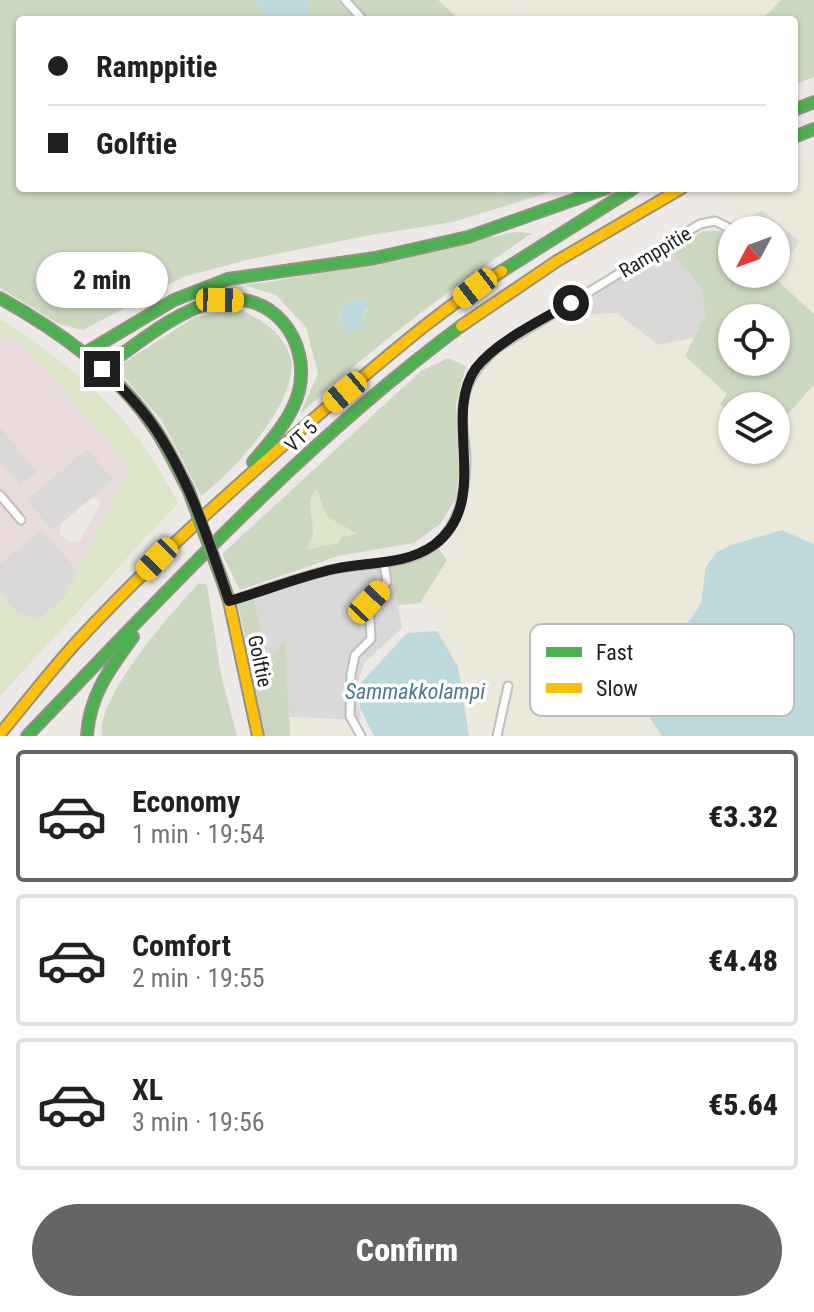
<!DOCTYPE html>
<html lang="en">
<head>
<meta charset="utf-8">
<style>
  body { margin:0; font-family:"Roboto Condensed",sans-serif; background:#f6f6f6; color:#202124; height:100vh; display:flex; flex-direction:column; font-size:30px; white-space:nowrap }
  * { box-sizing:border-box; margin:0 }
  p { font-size:26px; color:#757577 }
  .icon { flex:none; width:44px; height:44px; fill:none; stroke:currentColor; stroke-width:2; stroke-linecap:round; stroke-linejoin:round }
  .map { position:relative; height:736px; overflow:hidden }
  .details { display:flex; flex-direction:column; background:#fff; flex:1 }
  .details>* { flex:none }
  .top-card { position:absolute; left:16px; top:16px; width:782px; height:176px; border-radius:8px; box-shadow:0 2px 6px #0004; display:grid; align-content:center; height:176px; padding:0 32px; background:#fff }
  .needle { width:52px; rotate:229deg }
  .controls { position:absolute; left:718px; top:216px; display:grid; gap:16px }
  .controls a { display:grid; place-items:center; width:72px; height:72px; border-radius:50%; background:#fff; box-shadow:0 2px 6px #0004; font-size:40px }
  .end { position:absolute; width:36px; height:36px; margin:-18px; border:10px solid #1e1e1e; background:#fff; box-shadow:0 0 0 4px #fff }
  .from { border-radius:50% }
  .bubble { position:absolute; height:56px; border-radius:28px; background:#fff; box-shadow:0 2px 6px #0004; font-size:26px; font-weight:800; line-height:56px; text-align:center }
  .car { position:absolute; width:24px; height:48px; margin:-24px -12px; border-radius:10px; box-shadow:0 0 6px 2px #0007; background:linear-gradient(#f5c518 24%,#345 0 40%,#f5c518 0 76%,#345 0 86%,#f5c518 0) }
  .top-card b { display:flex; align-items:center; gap:28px; height:76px; font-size:30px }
  .top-card b+b { border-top:2px solid #e0e0e0 }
  .top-card i { width:20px; height:20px; background:#202124 }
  ul { padding:14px 0 0; list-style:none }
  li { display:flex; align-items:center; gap:24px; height:132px; margin:0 16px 12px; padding:0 16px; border:4px solid #e0e0e0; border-radius:8px }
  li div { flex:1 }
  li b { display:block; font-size:30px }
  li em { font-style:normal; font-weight:800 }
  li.active { border-color:#666564 }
  li>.icon { width:72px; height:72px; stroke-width:1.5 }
  .action { display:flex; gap:16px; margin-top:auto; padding:16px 32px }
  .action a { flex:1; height:92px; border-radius:48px; background:#666564; color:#fff; font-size:32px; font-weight:800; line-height:92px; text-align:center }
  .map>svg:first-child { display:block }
</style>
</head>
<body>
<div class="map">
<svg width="814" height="736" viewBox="0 0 814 736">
  <rect width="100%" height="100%" fill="#ece9e7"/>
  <path fill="#dbd9d8" d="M762,210L801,242L776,271V230H732V240L720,231Z
    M665,246L683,263L702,289L705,315L694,338L658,345L617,313L588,315L571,303Z
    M384,563L393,579L402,628L364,663L356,689L361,720L290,717L287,715L285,641L269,661L252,594L336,568Z"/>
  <path fill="#e9dbdb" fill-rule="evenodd" d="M0,337L13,338L25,347L131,466L65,597L0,593ZM93,497L99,499L100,504L81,539L78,542H69L60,535L61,524Z"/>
  <path fill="#dad9d8" d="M0,427L37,472L20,486L0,462Z
    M87,449L113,480L52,530L27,500Z
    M42,529L78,572L65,597L39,620L17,613L0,593V564Z"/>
  <path fill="#ebe9db" d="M438,0H783L763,20H531V16L527,12L501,20H460Z
    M814,156V314L772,275L776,274L800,242L762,210L740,223L721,200L746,188H794V165Z
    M571,303L588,315L617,313L658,345L694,338L685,356L728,395L720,404L732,413V450H776V428L814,384V544L809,541L731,545L717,552L706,566L701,603L648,682L642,706L662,736H469L458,667L437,630L448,617L420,603L447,560L460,509L466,462L463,405L475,369L497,348Z
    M290,717L344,723L354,736H290Z"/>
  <path fill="#dde5c9" d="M0,319C82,372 133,416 178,503L0,696V593L17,613L39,620L65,597L130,466L25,347L13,338L0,337Z
    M314,490L318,491C325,518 333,522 358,534L342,537L339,543L308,549C310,543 312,535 313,529C313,514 305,504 314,490Z"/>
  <path fill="#cbd7bf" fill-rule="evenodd" d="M0,0H255L269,20H20V188H468L503,193L509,188H563L453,222L371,235L246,260L183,277L83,330L59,324L0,288Z
    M306,0H438L460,20H311Z
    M781,0H814V77L794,85V20H761Z
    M703,231H720L732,240V274H770L814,314V384L776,428V406H732V413L720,404L727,394L685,356L705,315L702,289L672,252ZM732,318H776V362H732Z
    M515,232L532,233C451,288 372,347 300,414L318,374L306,327L276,295L244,285L276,281ZM364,298L367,310L362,319L341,325L340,314L344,305Z
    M239,309C260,319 280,330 289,353C306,395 232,473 201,496L162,421L116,368L195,317Z
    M448,358L466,366L456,404L459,472L456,498L440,524L414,543L338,556L240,590L222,554L421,371ZM315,490L318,491C325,522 333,519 357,534L342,537L339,543L308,549C310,543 313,535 313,529C313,514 305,504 315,490Z
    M435,544L447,560L420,603L398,605L393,579L384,563L419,554Z
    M199,583L207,585L221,675L237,736H102C96,697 172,612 199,583Z
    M252,594L269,660L285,640L290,736H265L237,599Z"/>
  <path fill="#bed9db" d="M255,0H306L311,20H269Z
    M364,298L370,301L362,319L365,327L347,333C338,325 339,315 344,305Z
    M782,530L814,544V736H662L642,706L648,682L701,603L706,566L717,552L731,545Z
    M437,631L458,667L469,736H374L360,708V684L407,633Z"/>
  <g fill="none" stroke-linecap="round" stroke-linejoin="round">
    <g stroke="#bfbebd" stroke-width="11">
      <path id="street" d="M345,0L363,20
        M0,495L21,520
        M229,601C264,591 299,576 335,569C363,563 394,566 420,554C456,538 466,496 466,460C466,442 460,422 463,405C466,380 480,364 497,348L700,224L715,221L733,230
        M361,736L350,716L351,674L355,655L371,639L369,602L387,582L384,563
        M497,736L508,686"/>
    </g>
    <g stroke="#949281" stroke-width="14">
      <path id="fast" d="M794,110L814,102
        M794,137L814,129
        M502,271L634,188
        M0,298C59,331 117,372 155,429C168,448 177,469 188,489
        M85,353L174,300L228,279L375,258L468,237L607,188
        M102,369C137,344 175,311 217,301C271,289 311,339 299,391C292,418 271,441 253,462
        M27,736C165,593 301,445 461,326
        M87,736C89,696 110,668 133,637"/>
    </g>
    <g stroke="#949281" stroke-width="14">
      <path id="slow" d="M461,326L557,261L682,188
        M222,580L229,601L258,736
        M0,734C24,705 48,674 74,645C152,560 238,484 325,409C382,361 438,311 502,271"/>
    </g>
    <use href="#street" stroke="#fcfcfb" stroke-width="7"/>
    <use href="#fast" stroke="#4caf50" stroke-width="10"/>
    <use href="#slow" stroke="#ffc107" stroke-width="10"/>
    <g stroke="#949281" stroke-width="14" stroke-linecap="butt">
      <path id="fast-bridge" d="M188,489L222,580"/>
    </g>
    <use href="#fast-bridge" stroke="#4caf50" stroke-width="10"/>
  </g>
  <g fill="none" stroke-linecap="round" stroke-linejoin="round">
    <path stroke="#1e1e1e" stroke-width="10" d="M102,369C120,386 138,404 152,424C189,477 209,541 229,601C264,591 299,577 334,569C368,561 404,566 434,545C493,502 441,416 476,368C497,341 542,320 571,303"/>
  </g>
  <g text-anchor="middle" stroke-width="7" stroke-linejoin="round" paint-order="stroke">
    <g font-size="20" fill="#1e1e1e" stroke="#fff">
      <text transform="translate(655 252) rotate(-31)" y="7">Ramppitie</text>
      <text transform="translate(301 436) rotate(-43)" y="7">VT 5</text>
      <text transform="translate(260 661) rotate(78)" y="7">Golftie</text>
    </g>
    <g font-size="22" font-style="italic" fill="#4e7a94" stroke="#fff">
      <text x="415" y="699">Sammakkolampi</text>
    </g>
  </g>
  <rect x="530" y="624" width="264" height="92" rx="12" fill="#fff" stroke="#bcbcbc" stroke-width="2"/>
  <rect x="546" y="647" width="36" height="10" fill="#4caf50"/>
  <rect x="546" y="683" width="36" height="10" fill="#ffc107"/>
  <g font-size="22" fill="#1e1e1e">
    <text x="596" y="660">Fast</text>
    <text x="596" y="696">Slow</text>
  </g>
</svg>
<div class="controls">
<a><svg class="needle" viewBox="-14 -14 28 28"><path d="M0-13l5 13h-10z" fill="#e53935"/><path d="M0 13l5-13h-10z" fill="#757577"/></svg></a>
<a><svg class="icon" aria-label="locate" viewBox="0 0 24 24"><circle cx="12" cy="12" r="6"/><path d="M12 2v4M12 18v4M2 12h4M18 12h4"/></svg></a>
<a><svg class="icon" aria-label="layers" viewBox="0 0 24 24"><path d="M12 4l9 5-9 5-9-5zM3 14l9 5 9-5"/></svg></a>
</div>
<i class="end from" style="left:571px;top:303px"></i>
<i class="end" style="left:102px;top:369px"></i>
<div class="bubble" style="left:36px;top:252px;width:132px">2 min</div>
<i class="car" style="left:475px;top:288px;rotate:232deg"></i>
<i class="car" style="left:220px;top:300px;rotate:91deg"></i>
<i class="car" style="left:345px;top:392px;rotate:230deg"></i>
<i class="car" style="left:157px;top:559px;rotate:224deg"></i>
<i class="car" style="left:369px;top:602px;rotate:43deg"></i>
<div class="top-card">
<b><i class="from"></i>Ramppitie</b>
<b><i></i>Golftie</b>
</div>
</div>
<section class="details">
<ul>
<li class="active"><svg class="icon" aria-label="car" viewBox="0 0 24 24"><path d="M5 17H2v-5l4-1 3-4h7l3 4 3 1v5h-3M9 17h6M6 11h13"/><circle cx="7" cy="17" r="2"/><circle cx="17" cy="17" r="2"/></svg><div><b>Economy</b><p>1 min · 19:54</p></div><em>€3.32</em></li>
<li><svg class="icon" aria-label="car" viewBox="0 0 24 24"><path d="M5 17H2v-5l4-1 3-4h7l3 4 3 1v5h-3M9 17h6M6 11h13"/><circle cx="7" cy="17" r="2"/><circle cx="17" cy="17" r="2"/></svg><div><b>Comfort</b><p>2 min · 19:55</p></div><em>€4.48</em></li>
<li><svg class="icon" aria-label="car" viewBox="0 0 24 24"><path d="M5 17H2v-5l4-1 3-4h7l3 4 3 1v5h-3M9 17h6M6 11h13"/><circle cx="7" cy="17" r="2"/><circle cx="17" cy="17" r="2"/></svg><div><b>XL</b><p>3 min · 19:56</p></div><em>€5.64</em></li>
</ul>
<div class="action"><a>Confirm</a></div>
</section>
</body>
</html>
